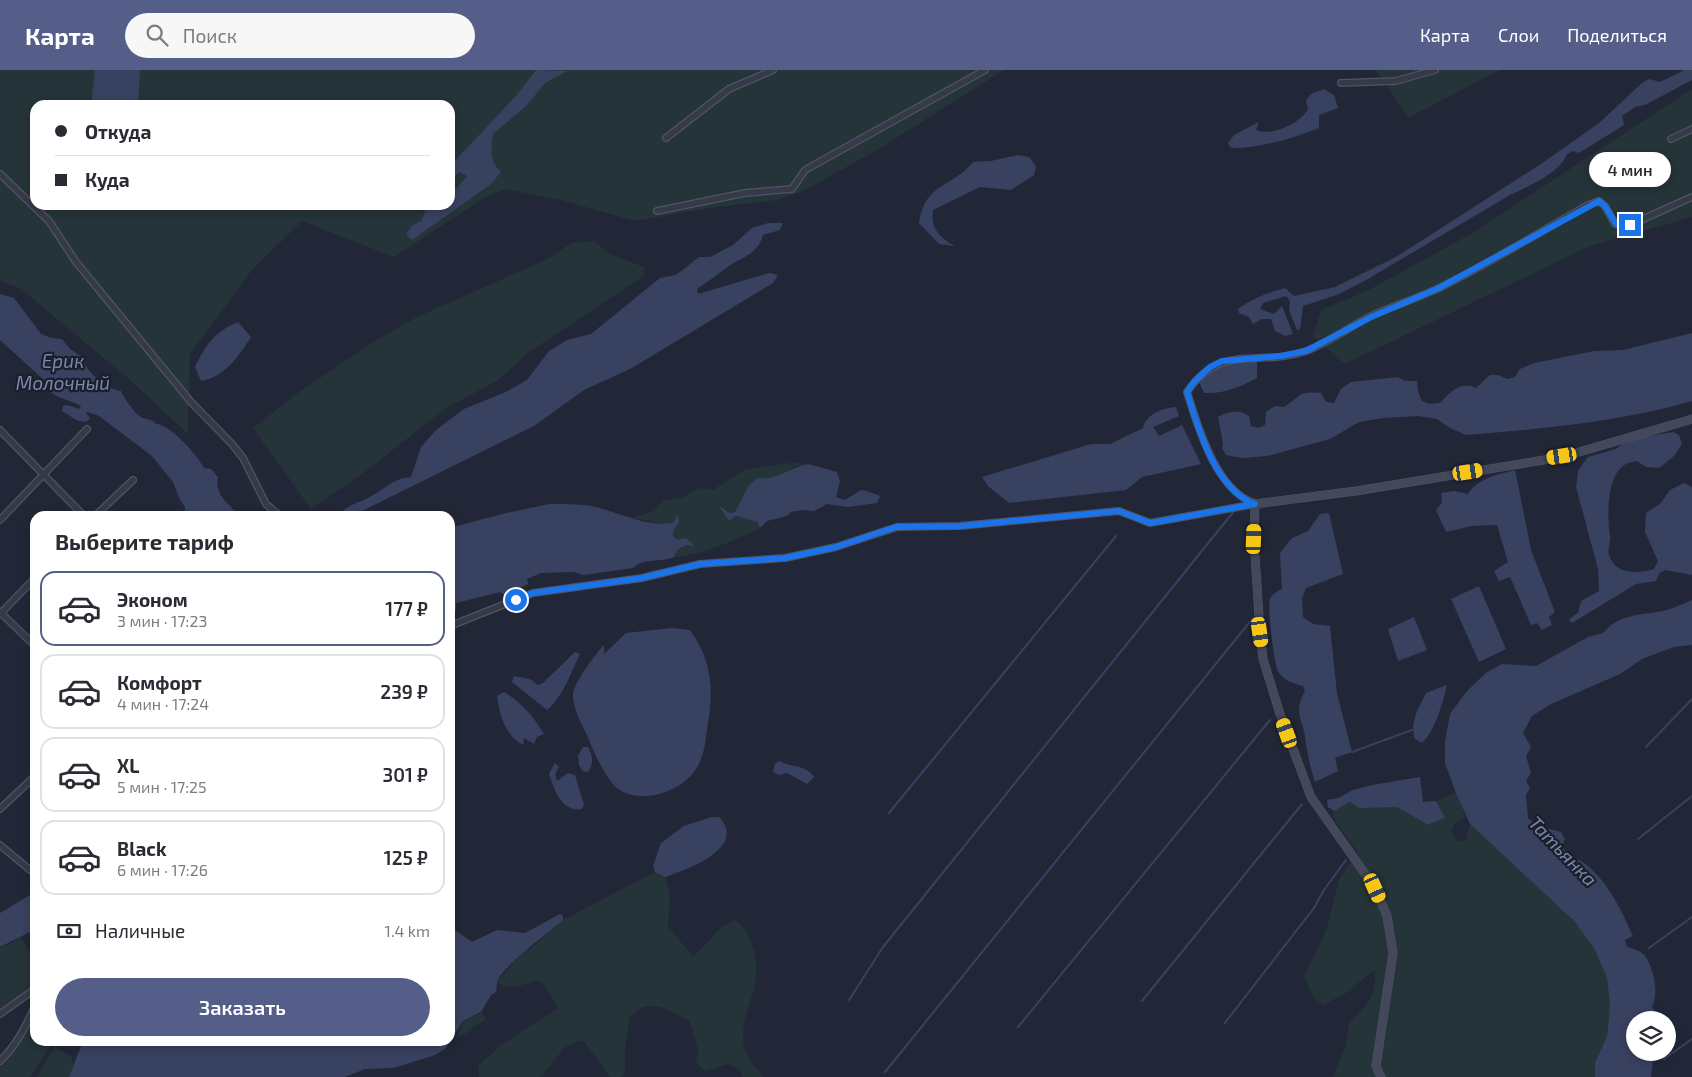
<!DOCTYPE html>
<html lang="ru">
<head>
<meta charset="utf-8">
<style>
  body { margin:0; font-family:"Exo 2",sans-serif; background:#f7f7f7; color:#2b2b33; height:100vh; display:flex; flex-direction:column; font-size:19px; white-space:nowrap }
  * { box-sizing:border-box; margin:0 }
  p { font-size:16px; color:#7c7c81 }
  .icon { flex:none; width:28px; height:28px; fill:none; stroke:currentColor; stroke-width:2; stroke-linecap:round; stroke-linejoin:round }
  .map { position:relative; flex:1; overflow:hidden }
  .side { position:absolute; left:30px; top:441px; width:425px; height:535px; display:flex; flex-direction:column; background:#fff; border-radius:15px; box-shadow:0 2px 8px #0003 }
  .side>* { flex:none }
  .guide { position:absolute; left:30px; top:30px; width:425px; height:110px; border-radius:15px; box-shadow:0 2px 8px #0003; display:grid; align-content:center; height:110px; padding:0 25px; background:#fff }
  .buttons { position:absolute; left:1626px; top:941px; display:grid; gap:10px }
  .buttons a { display:grid; place-items:center; width:50px; height:50px; border-radius:50%; background:#fff; box-shadow:0 2px 8px #0003; font-size:25px }
  .end { position:absolute; width:22px; height:22px; margin:-11px; border:6px solid #1a73e8; background:#fff; box-shadow:0 0 0 2px #fff }
  .from { border-radius:50% }
  .bubble { position:absolute; height:35px; border-radius:18px; background:#fff; box-shadow:0 2px 8px #0003; font-size:16px; font-weight:600; line-height:35px; text-align:center }
  .car { position:absolute; width:15px; height:30px; margin:-15px -8px; border-radius:6px; box-shadow:0 0 4px 1px #0007; background:linear-gradient(#f5c518 24%,#345 0 40%,#f5c518 0 76%,#345 0 86%,#f5c518 0) }
  .guide b { display:flex; align-items:center; gap:18px; height:48px; font-size:19px }
  .guide b+b { border-top:1px solid #e1e1e2 }
  .guide i { width:12px; height:12px; background:#2b2b33 }
  ul { padding:0; list-style:none }
  li { display:flex; align-items:center; gap:15px; height:75px; margin:0 10px 8px; padding:0 15px; border:2px solid #e1e1e2; border-radius:15px }
  li div { flex:1 }
  li b { display:block; font-size:19px }
  li em { font-style:normal; font-weight:600 }
  li.current { border-color:#555e88 }
  li>.icon { width:45px; height:45px; stroke-width:1.5 }
  h2 { padding:0 25px; font-size:22px; line-height:60px }
  .pay { display:flex; align-items:center; gap:12px; height:55px; padding:0 25px; font-size:19px }
  .pay p { margin-inline-start:auto }
  .action { display:flex; gap:10px; margin-top:auto; padding:10px 25px }
  .action a { flex:1; height:58px; border-radius:30px; background:#555e88; color:#fff; font-size:20px; font-weight:600; line-height:58px; text-align:center }
  header { display:flex; align-items:center; gap:30px; box-sizing:border-box; height:70px; padding:0 25px; background:#555e88; color:#fff }
  header strong { font-size:24px }
  nav { display:flex; gap:28px; margin-inline-start:auto; font-size:18px }
  .search { width:350px; height:45px; background:#f7f7f7; display:flex; align-items:center; gap:12px; box-sizing:border-box; padding:0 18px; border-radius:28px; color:#7c7c81; font-size:19px }
  .map>svg:first-child { display:block }
</style>
</head>
<body>
<header>
<strong>Карта</strong>
<div class="search"><svg class="icon" aria-label="search" viewBox="0 0 24 24"><circle cx="10" cy="10" r="6"/><path d="M15 15l6 6"/></svg>Поиск</div>
<nav><a>Карта</a><a>Слои</a><a>Поделиться</a></nav>
</header>
<div class="map">
<svg width="1692" height="1007" viewBox="0 0 1692 1007">
  <rect width="100%" height="100%" fill="#222737"/>
  <path fill="#253439" fill-rule="evenodd" d="M0,0H1004L874,82L801,122L777,130L710,138L635,151L561,130L506,119L484,128L394,187L302,151L251,201L190,284L188,364L130,310L20,218L0,211ZM35,35H450V135H35Z
    M1376,0H1500L1408,48Z
    M1692,19V147L1590,176L1345,294L1313,266L1321,240L1365,222L1469,165Z
    M594,171L610,184L644,197V206L529,282L497,311L446,338L362,404L311,439L253,358L302,320L375,271L419,246L550,188L571,173Z
    M791,393L808,394L795,396L783,404L749,415L735,442L730,443L725,438L729,450C739,444 747,448 757,452L760,458C737,470 700,485 674,487L677,479L686,475H694L678,470L673,466L674,459L679,453L678,445L674,452L666,454L632,448L651,442L664,430L683,427L700,418L713,420L746,399Z
    M1456,723L1463,739L1464,748L1456,753L1451,761L1457,771L1466,770L1470,754L1575,852L1595,880L1607,908L1610,935L1607,966L1595,993V1007H1333L1346,976L1349,953C1365,939 1379,923 1374,900L1346,923L1323,935L1314,928L1304,907L1327,858L1339,810L1357,782L1333,747L1334,741L1350,732L1397,737L1428,755L1445,748L1436,731Z
    M655,802L665,807L670,824L668,856L693,887C708,874 715,859 734,850C753,860 759,893 755,913C751,935 739,956 744,978C747,988 758,999 764,1007H743L740,1000L729,994L704,1001L695,991L699,982L689,950L660,937L644,936L630,947L625,978V1004L621,1007H610L584,971C560,971 557,994 539,1007H479L478,996L500,976L558,938L545,916L537,910C522,915 511,921 497,912L521,883L530,879L563,850Z
    M21,868L35,890V918L0,944V878Z
    M35,939V971H59L56,978L71,986L74,998L69,1007H36L55,978L51,975L30,1007H0V992Z
    M482,943L486,948L483,952C472,955 468,965 457,967L464,951Z"/>
  <path fill="#394160" d="M95,0H140L138,35H91Z
    M536,0L567,1L545,13L527,35L493,64C491,79 489,91 501,102L491,114L412,170L406,164L412,156L421,151L426,139L431,135H450V126L467,106L460,102L450,110V96L516,26Z
    M1685,0H1692V10L1645,35L1635,37L1622,46L1624,55L1579,83L1573,81L1567,84C1560,103 1529,116 1510,125L1366,210L1339,224L1303,236L1300,259L1297,260L1289,240L1290,231L1286,226L1263,233L1260,239L1274,244L1282,236L1293,264L1285,266L1275,261L1271,249H1262L1253,254L1249,247L1239,243L1238,239C1253,228 1267,223 1285,218L1294,226L1335,217L1396,187L1541,94L1599,53L1642,13L1649,9L1660,12Z
    M1324,19L1334,25L1338,38L1319,45V58C1290,69 1262,78 1231,78L1228,73L1234,65L1259,52L1256,60C1271,67 1301,53 1308,39L1306,30L1311,24Z
    M1018,85L1029,87L1036,96L1034,105L1011,120L980,117L933,140C930,158 940,168 955,176L939,174L919,153C925,112 952,118 973,92L991,91Z
    M768,153H783L780,160L763,165C758,184 744,186 729,196C719,204 708,211 697,219L698,224L769,203L778,205L773,213L630,299L584,320L534,356L366,439L349,446H337C349,433 359,434 373,425C388,417 392,409 411,407L421,377L436,360L464,339L506,322L527,310L549,281L567,270L591,264L660,208L676,205L699,187H710L733,175L752,158Z
    M0,224L14,228L41,264L52,268L62,269L70,279L82,287C85,301 106,319 121,321C124,328 135,344 141,347C148,351 149,347 156,354C170,354 198,386 204,398L211,399L218,407C214,426 229,432 238,446H189L185,443V437L180,430L173,412L152,386L99,346L88,342L86,343L90,348L86,352L78,351L62,341L63,336L67,335L79,339L81,336C69,329 44,326 44,310L0,270Z
    M238,252L251,267C238,287 225,307 201,311L195,297C206,275 214,262 238,252Z
    M1692,263V331C1620,352 1541,359 1466,365L1450,358L1437,349L1418,346L1383,348L1359,352L1330,369L1267,386L1242,388L1226,385L1222,378L1223,373L1218,347C1229,341 1238,339 1249,346L1251,356L1258,358L1265,355L1266,342L1275,336L1284,337C1302,326 1296,321 1321,323L1326,332L1334,333L1341,319L1351,312L1398,307L1405,311H1417L1418,322L1422,331L1429,334L1440,333C1450,322 1461,310 1476,318L1490,305H1498L1507,309L1515,307L1520,299L1534,293L1594,281L1623,280Z
    M1241,291H1257V308C1240,317 1224,324 1204,323L1199,312C1211,297 1222,293 1241,291Z
    M1176,337L1179,346L1153,357L1159,366L1182,355L1201,394L1142,407L1126,420L1009,433L988,416L982,407L1091,374H1110L1143,358C1146,344 1163,338 1176,337Z
    M1673,362L1679,365L1682,374L1674,386L1659,398L1646,397L1637,391C1634,392 1628,392 1626,394C1606,405 1607,447 1610,466C1611,472 1607,479 1609,485C1615,505 1638,504 1654,499L1658,491L1645,462L1646,443L1660,434L1670,420L1684,413L1692,417V505L1666,500L1660,502L1656,511L1636,514L1572,553L1569,549L1578,543L1581,531L1599,521L1598,499L1576,417L1578,401L1588,387L1616,379L1627,370Z
    M808,394L837,402L840,411L836,427L844,430C867,419 855,417 880,426L877,433L848,437L827,434L814,441L802,440L791,442L787,446L767,451L760,458L757,452L736,446L729,451L719,436L730,443L735,442L749,415L758,408C777,411 790,397 808,394Z
    M1515,400L1531,480L1555,542L1549,547L1552,555L1542,560L1537,553L1531,555L1510,507L1499,511L1494,501L1508,492L1497,455L1472,456L1446,462L1436,440L1442,433L1441,423L1454,421L1468,424C1478,408 1497,405 1515,400Z
    M549,434C563,434 577,434 591,436C617,441 648,459 674,452L678,444L679,453L674,459L673,466L678,470L686,468L695,476L686,475L677,480L674,487C660,493 644,487 633,498L583,505L574,502L541,503L527,509L528,514L505,525L500,522L456,533V540L450,542V458L502,444Z
    M1329,443L1343,504L1306,518L1302,528L1303,547L1313,554L1330,556L1337,624L1352,682L1335,688L1338,701L1315,712C1310,696 1307,683 1305,666C1302,646 1293,644 1305,621L1303,616C1292,613 1284,611 1278,601C1274,594 1267,535 1270,529C1273,523 1276,522 1282,519L1280,483L1292,468L1308,461L1320,444Z
    M1479,516L1506,579L1479,592L1451,529Z
    M1692,530V575L1674,577L1642,589L1620,604L1551,634L1532,646L1523,663L1531,677L1526,686L1531,703L1526,711L1530,718L1526,725L1528,748L1537,756L1561,762L1565,769L1562,776C1567,786 1581,789 1589,797C1611,817 1621,840 1633,866L1625,870L1627,877C1634,879 1643,881 1647,889C1654,901 1659,925 1652,936L1655,943L1649,950H1635V982L1654,983L1651,1007H1595V993L1607,966L1610,935L1607,908L1595,880L1575,852L1470,754L1456,723L1445,693V671L1450,644L1467,621L1486,603L1502,594L1536,596L1588,567L1603,563C1619,544 1640,545 1663,541C1672,539 1683,534 1692,530Z
    M1414,547L1427,580L1398,591L1388,559Z
    M672,558L690,560C711,588 714,619 708,653C706,666 705,682 699,694C687,720 642,737 617,718C605,708 593,680 587,665C582,654 573,639 573,626C573,613 595,585 604,575V584L626,563Z
    M575,582L580,584C571,602 563,627 547,640L512,612L514,606L530,609L538,615L543,613Z
    M1447,615C1443,632 1435,661 1422,673L1415,669C1409,653 1419,637 1426,623Z
    M504,622C521,632 534,647 544,664L537,667L534,674L524,668L523,675C504,664 500,646 497,626Z
    M583,677H588C593,687 594,693 588,702L583,701L579,695L578,685Z
    M779,691C792,698 805,694 814,707L807,714L787,703L779,705L773,702L775,694Z
    M555,693L559,697L555,704L557,711L568,703L575,705L584,735L582,739C562,743 554,719 549,704Z
    M1420,707L1423,732L1436,731L1445,748L1428,755L1397,737L1359,738L1350,732L1334,741L1328,737L1327,730L1338,728L1353,720L1372,715Z
    M712,747H719C748,777 688,800 665,807L655,802L653,796L661,773L684,756Z
    M35,822V863L30,862L0,877V843Z
    M560,844L563,846V850C548,863 504,895 498,910C496,914 497,918 496,922L491,925L481,942L463,951L450,971V859L455,860L472,872L497,860L525,863Z
    M83,971H450L445,979L435,985L394,998L365,999L345,1007H69Z"/>
  <g fill="none" stroke-linecap="round" stroke-linejoin="round">
    <path stroke="#394160" stroke-width="2" d="M1646,677L1692,629
      M1352,682L1412,660
      M889,743L1116,466
      M1638,769L1692,726
      M1649,878L1692,847
      M849,930L883,877L1234,441
      M1142,931L1302,734
      M1224,954L1314,838L1324,820L1346,790
      M1018,957L1270,650
      M1664,989L1692,969
      M885,1002L1253,548"/>
    <g stroke="#505463" stroke-width="8">
      <path id="street" d="M1341,13L1396,11L1435,0
        M666,68L729,19L773,0
        M1671,69L1692,59
        M0,104L49,151L76,192L191,332L232,374L243,388L266,434L280,446
        M657,141L745,123L792,119L805,100L985,0
        M0,360L84,446
        M1254,433C1216,420 1198,357 1187,322C1222,271 1257,298 1306,281C1328,273 1348,258 1369,247C1392,236 1416,229 1439,218C1490,193 1538,163 1588,135L1599,131L1605,136L1615,154L1630,155L1692,127
        M95,446L133,410
        M0,450L87,359
        M0,542L35,576
        M1,543L35,508
        M450,556L533,523L642,508L700,494L785,488L836,477L897,457L959,456L1119,441L1150,453L1255,434
        M0,739L35,706
        M0,775L30,800
        M0,944L35,919
        M0,991C16,976 26,956 35,936"/>
    </g>
    <g stroke="#505463" stroke-width="9">
      <path id="secondary" d="M1381,1007L1376,996L1393,883L1387,846L1375,818L1311,727L1280,644L1263,589L1260,562L1254,469L1255,434L1356,421L1562,387L1692,349"/>
    </g>
    <use href="#street" stroke="#363a48" stroke-width="5.5"/>
    <use href="#secondary" stroke="#44485b" stroke-width="8"/>
  </g>
  <g fill="none" stroke-linecap="round" stroke-linejoin="round">
    <path stroke="#1a73e8" stroke-width="6" d="M516,530L533,523L642,508L700,494L785,488L836,477L896,457L960,456L1119,441L1150,453L1255,434C1216,420 1198,359 1187,322L1194,312L1210,297L1222,291L1281,286L1306,281L1371,247L1439,218L1599,131L1605,136L1616,154L1630,155"/>
  </g>
  <g text-anchor="middle" stroke-width="4.5" stroke-linejoin="round" paint-order="stroke">
    <g font-size="19" font-style="italic" fill="#7a86aa" stroke="#1b1f2c">
      <text x="63" y="298">Ерик<tspan x="63" dy="22">Молочный</tspan></text>
      <text transform="translate(1563 781) rotate(46)" y="7">Татьянка</text>
    </g>
  </g>
</svg>
<div class="buttons">
<a><svg class="icon" aria-label="layers" viewBox="0 0 24 24"><path d="M12 4l9 5-9 5-9-5zM3 14l9 5 9-5"/></svg></a>
</div>
<i class="end from" style="left:516px;top:530px"></i>
<i class="end" style="left:1630px;top:155px"></i>
<div class="bubble" style="left:1589px;top:82px;width:82px">4 мин</div>
<i class="car" style="left:1562px;top:386px;rotate:261deg"></i>
<i class="car" style="left:1468px;top:402px;rotate:81deg"></i>
<i class="car" style="left:1254px;top:469px;rotate:2deg"></i>
<i class="car" style="left:1260px;top:562px;rotate:172deg"></i>
<i class="car" style="left:1287px;top:663px;rotate:340deg"></i>
<i class="car" style="left:1375px;top:818px;rotate:156deg"></i>
<div class="guide">
<b><i class="from"></i>Откуда</b>
<b><i></i>Куда</b>
</div>
<section class="side">
<h2>Выберите тариф</h2>
<ul>
<li class="current"><svg class="icon" aria-label="car" viewBox="0 0 24 24"><path d="M5 17H2v-5l4-1 3-4h7l3 4 3 1v5h-3M9 17h6M6 11h13"/><circle cx="7" cy="17" r="2"/><circle cx="17" cy="17" r="2"/></svg><div><b>Эконом</b><p>3 мин · 17:23</p></div><em>177 ₽</em></li>
<li><svg class="icon" aria-label="car" viewBox="0 0 24 24"><path d="M5 17H2v-5l4-1 3-4h7l3 4 3 1v5h-3M9 17h6M6 11h13"/><circle cx="7" cy="17" r="2"/><circle cx="17" cy="17" r="2"/></svg><div><b>Комфорт</b><p>4 мин · 17:24</p></div><em>239 ₽</em></li>
<li><svg class="icon" aria-label="car" viewBox="0 0 24 24"><path d="M5 17H2v-5l4-1 3-4h7l3 4 3 1v5h-3M9 17h6M6 11h13"/><circle cx="7" cy="17" r="2"/><circle cx="17" cy="17" r="2"/></svg><div><b>XL</b><p>5 мин · 17:25</p></div><em>301 ₽</em></li>
<li><svg class="icon" aria-label="car" viewBox="0 0 24 24"><path d="M5 17H2v-5l4-1 3-4h7l3 4 3 1v5h-3M9 17h6M6 11h13"/><circle cx="7" cy="17" r="2"/><circle cx="17" cy="17" r="2"/></svg><div><b>Black</b><p>6 мин · 17:26</p></div><em>125 ₽</em></li>
</ul>
<div class="pay"><svg class="icon" aria-label="cash" viewBox="0 0 24 24"><path d="M3 7h18v10H3z"/><circle cx="12" cy="12" r="2"/></svg>Наличные<p>1.4 km</p></div>
<div class="action"><a>Заказать</a></div>
</section>
</div>
</body>
</html>
